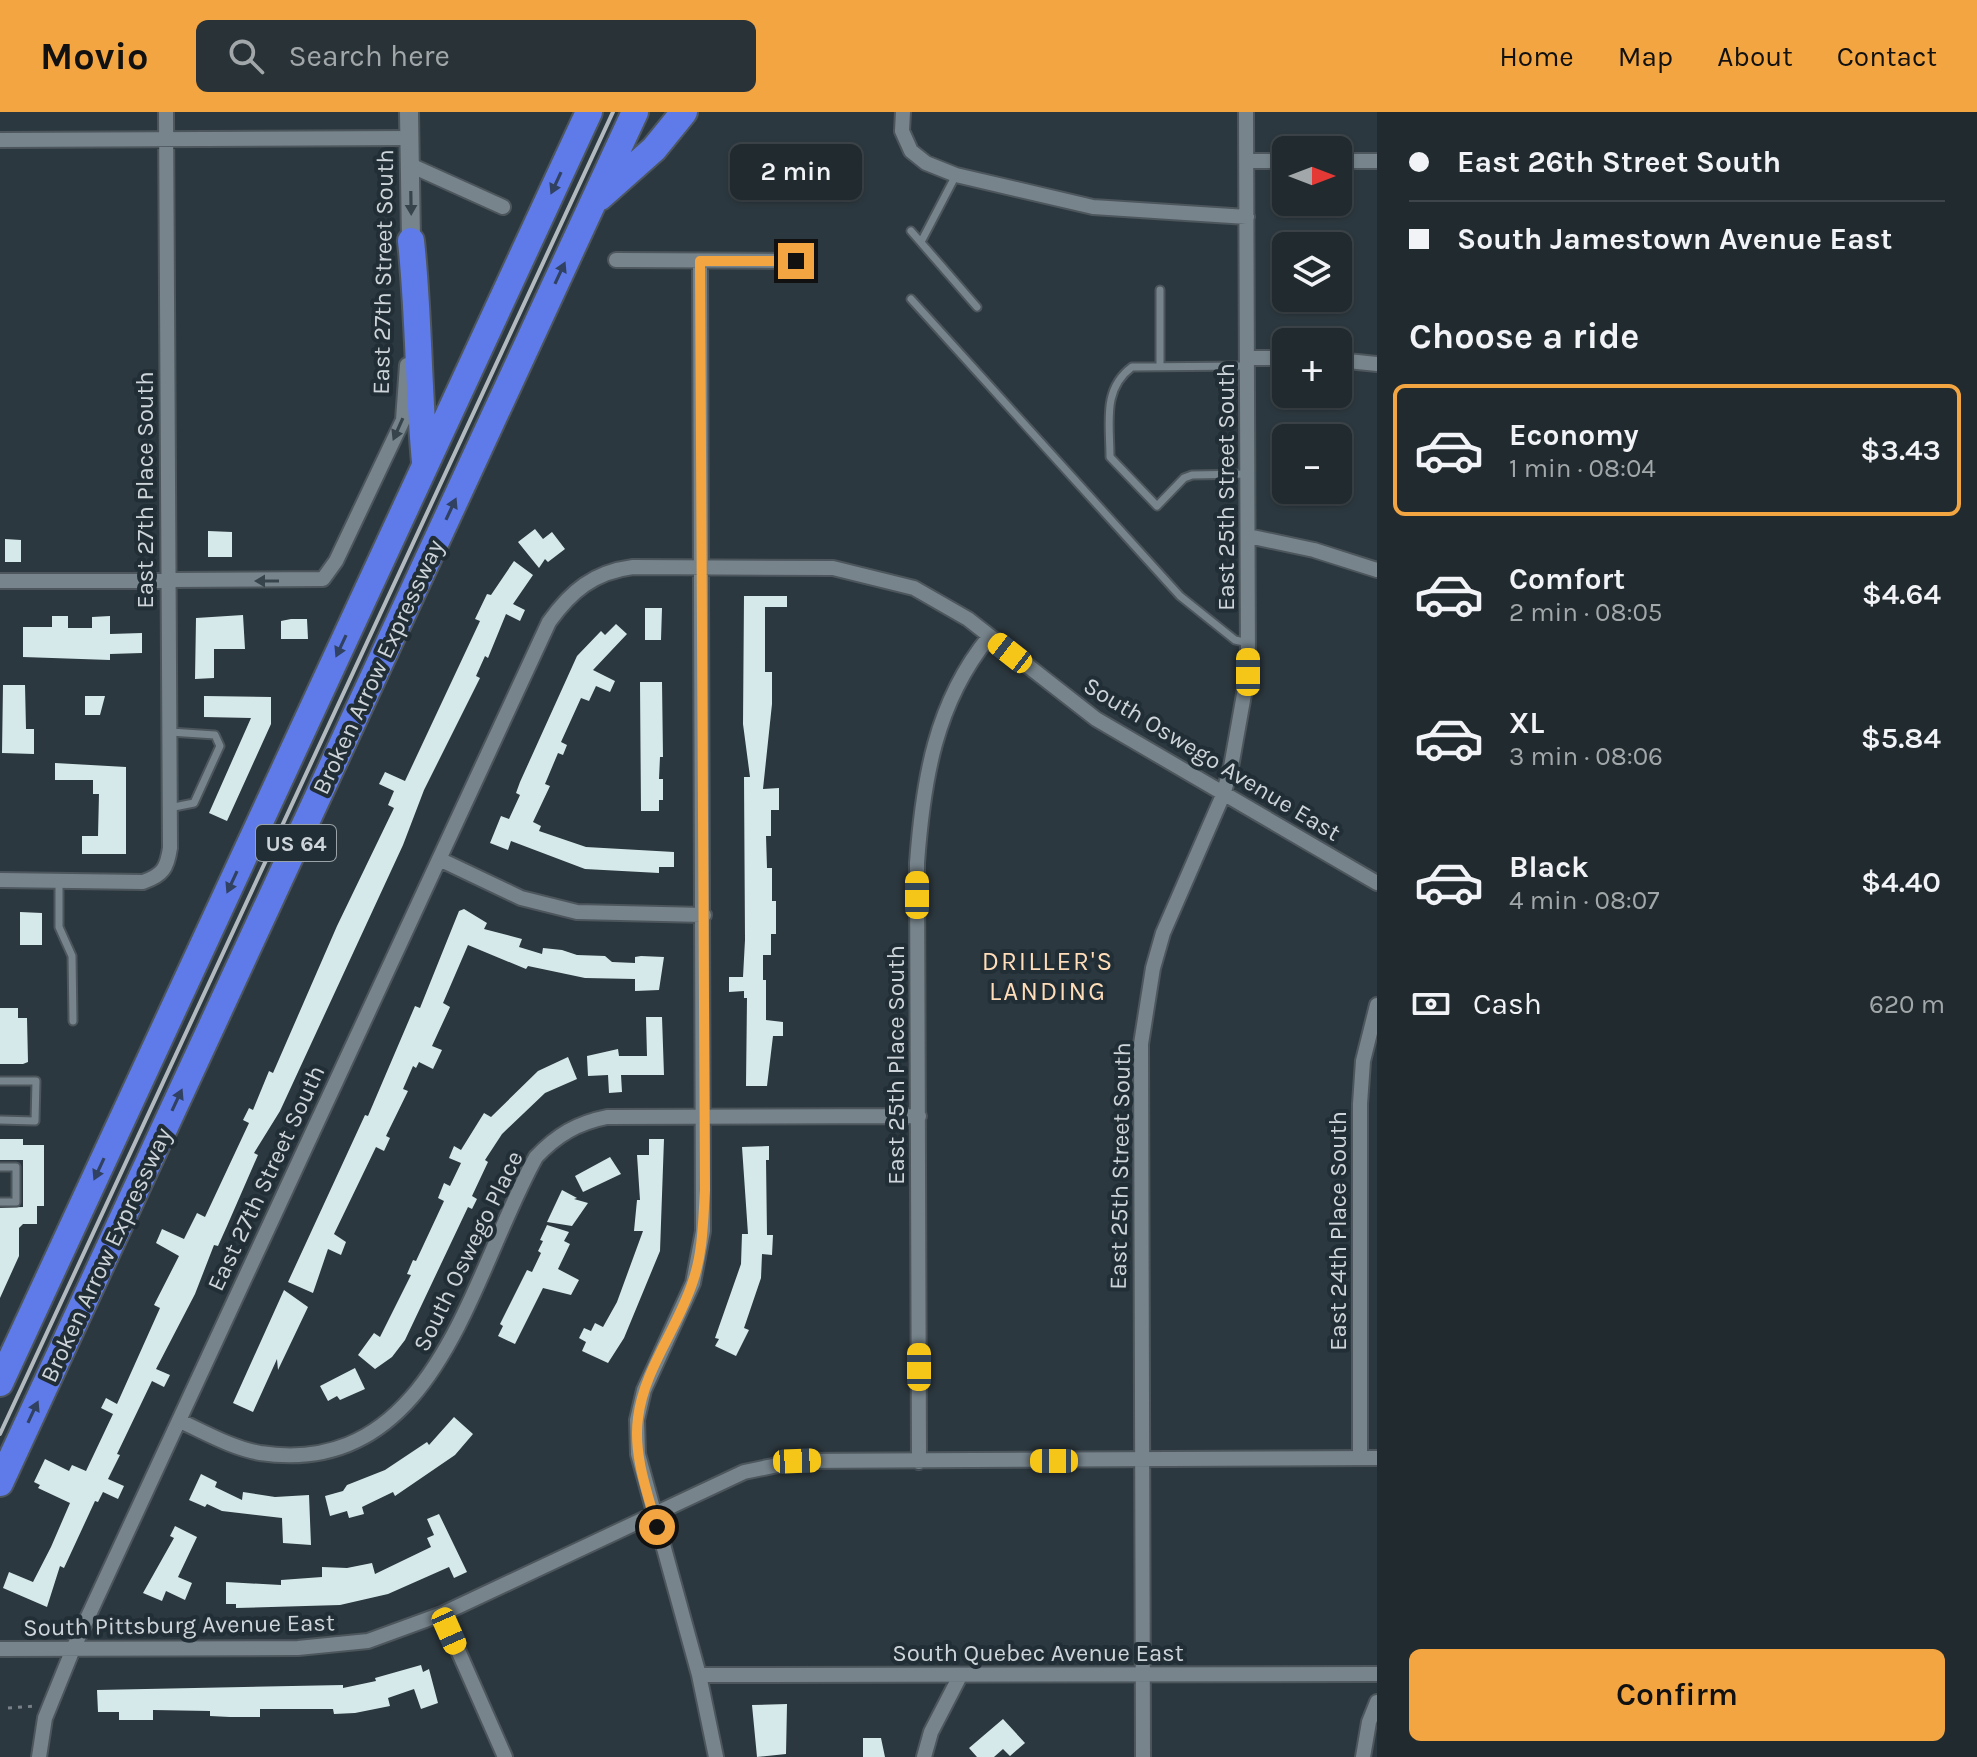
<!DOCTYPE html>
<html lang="en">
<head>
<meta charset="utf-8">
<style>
  body { margin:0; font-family:Karla,sans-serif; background:#293237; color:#f1f3f6; height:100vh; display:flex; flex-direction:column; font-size:30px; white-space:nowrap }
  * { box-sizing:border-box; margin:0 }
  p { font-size:26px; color:#a2a7aa }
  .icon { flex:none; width:44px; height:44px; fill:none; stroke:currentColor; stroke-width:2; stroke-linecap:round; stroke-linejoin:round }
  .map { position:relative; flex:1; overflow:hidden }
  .panel { display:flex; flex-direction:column; background:#212a2f; width:600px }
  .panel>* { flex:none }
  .hud { display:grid; align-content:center; height:176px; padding:0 32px; background:#212a2f }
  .needle { width:52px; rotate:90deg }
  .controls { position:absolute; left:1272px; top:24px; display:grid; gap:16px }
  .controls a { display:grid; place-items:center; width:80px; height:80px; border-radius:12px; background:#212a2f; box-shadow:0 2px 6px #0004,0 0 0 2px #3e464b; font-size:40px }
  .end { position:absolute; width:36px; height:36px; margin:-18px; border:10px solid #f2a541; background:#111; box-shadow:0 0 0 4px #111 }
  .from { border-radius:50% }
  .bubble { position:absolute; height:56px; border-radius:12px; background:#212a2f; box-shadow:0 2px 6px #0004,0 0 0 2px #3e464b; font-size:26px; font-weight:600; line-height:56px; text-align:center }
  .car { position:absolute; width:24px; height:48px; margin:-24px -12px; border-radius:10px; box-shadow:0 0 6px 2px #0007; background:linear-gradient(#f5c518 24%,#345 0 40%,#f5c518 0 76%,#345 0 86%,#f5c518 0) }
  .hud b { display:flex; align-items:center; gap:28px; height:76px; font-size:30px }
  .hud b+b { border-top:2px solid #3e464b }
  .hud i { width:20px; height:20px; background:#f1f3f6 }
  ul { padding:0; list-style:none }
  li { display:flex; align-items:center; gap:24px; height:132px; margin:0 16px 12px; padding:0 16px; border:4px solid transparent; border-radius:12px }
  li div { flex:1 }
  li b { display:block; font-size:30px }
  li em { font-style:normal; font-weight:600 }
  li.active { border-color:#f2a541 }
  li>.icon { width:72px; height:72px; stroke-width:1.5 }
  h2 { padding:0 32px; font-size:36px; line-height:96px }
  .pay { display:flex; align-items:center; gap:20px; height:88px; padding:0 32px; font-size:30px }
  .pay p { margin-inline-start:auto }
  .button { display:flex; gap:16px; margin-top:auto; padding:16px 32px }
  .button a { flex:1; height:92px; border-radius:12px; background:#f2a541; color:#111; font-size:32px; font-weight:600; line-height:92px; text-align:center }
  header { display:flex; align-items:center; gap:48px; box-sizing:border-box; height:112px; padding:0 40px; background:#f2a541; color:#111 }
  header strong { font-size:38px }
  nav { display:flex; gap:44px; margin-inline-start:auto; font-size:28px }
  .search { width:560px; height:72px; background:#293237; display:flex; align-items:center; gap:20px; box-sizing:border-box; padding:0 28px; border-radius:12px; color:#a2a7aa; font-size:30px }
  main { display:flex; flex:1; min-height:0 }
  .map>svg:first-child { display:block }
</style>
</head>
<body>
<header>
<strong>Movio</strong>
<div class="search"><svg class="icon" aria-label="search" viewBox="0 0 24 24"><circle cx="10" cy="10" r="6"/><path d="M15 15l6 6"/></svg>Search here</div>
<nav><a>Home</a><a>Map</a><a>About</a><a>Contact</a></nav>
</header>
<main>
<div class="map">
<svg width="1377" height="1645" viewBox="0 0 1377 1645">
  <rect width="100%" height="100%" fill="#2c383f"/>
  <path fill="#d6e9ea" d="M535,417L543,427L552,420L565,437L548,450L545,447L539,456L518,430Z
    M208,419L232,420V445H208Z
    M5,427L21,428V450H5Z
    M514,449L533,463L513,492L525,498L520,509L506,502L488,546L485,544L476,564L480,566L424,678L403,733L280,999L254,1041L258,1043L227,1114L218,1134L214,1133L195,1182L156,1257L170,1263L164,1275L152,1269L117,1342L120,1343L108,1367L124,1374L118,1387L103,1380L98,1390L95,1389L64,1456L60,1454L47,1495L3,1476L9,1460L33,1470L51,1435L70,1391L38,1376L40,1373L34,1370L45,1347L69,1359L72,1353L86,1359L113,1302L101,1296L106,1286L117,1292L160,1196L154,1193L179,1144L156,1131L162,1117L184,1127L197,1101L205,1105L249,1011L243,1008L249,996L253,998L269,959L273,961L337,814L394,696L388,693L394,679L379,672L385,660L405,669L480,509L475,507L487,482L491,483Z
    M744,484H787V495H765V560H772V592L763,677L779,676V698H771V724H766L767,756H772V789H776V822H771V843H763V868H766V908L783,910V924H773L767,974H746L747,886H744V879L729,880V865H743L745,828L744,665H750L743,612Z
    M645,496H662L661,528H645Z
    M243,503L245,537H214V566L195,567L196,506Z
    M52,504H68V516H92V505L110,504V522L142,521V541L110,542V548L23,545V515H52Z
    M291,507H307L308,527H281V509Z
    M616,512L627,522L593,558L615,569L610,580L596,574L589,589L581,586L561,630L567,633L563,643L558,641L545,672L550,674L533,710L541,714L539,719L586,735L674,740V755H659V761L585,757L511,729L508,738L490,731L501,704L509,707L520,683L516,681L520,670L577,544L601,519L605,523Z
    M640,570H662L663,645H660L659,667H663V688H659V699H641Z
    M3,573H25L26,617H34V642L2,641Z
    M85,584H105L100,603H85Z
    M204,584L271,585V612L227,709L209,701L251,606L204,605Z
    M55,651L126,655V742H82V724H98L99,682H93V668H55Z
    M464,797L487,811L484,817L522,827L519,835L542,842L543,836L562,838L577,843L605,844L612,850L635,851V845L641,844L664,845L659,878L635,879V867L585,866L528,854L526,857L468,833L443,891L450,895L432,934L442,938L433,957L419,950L416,956L413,954L403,977L408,979L386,1024L390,1026L384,1039L376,1035L334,1122L346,1130L341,1143L328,1137L313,1181L288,1170L365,1003L368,1004L415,894L420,896L459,799Z
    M20,800L42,801V833H20Z
    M0,896H18V906H27L28,950L23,952H0Z
    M646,905H662L664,963H621L622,980L609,981L608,963L588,964L587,944L618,937L619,944H647Z
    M568,945L577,967L545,981L502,1022L485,1048L488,1050L472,1084L477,1087L472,1097L468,1095L405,1228L392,1245L375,1257L358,1243L374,1221L380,1225L411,1163L407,1162L413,1148L416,1149L444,1089L438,1086L444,1071L450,1074L461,1051L449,1046L454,1034L461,1038L484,1001L491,1005L538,959Z
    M0,1027H23V1033H44V1094H37V1112H23L19,1116V1144L0,1186V1096L23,1095V1048H0Z
    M649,1027H664L660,1139L624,1226L608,1251L582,1239L586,1230L579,1226L584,1216L591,1219L595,1211L603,1215L617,1190L643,1119H634L637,1088H640L637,1043H649Z
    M769,1034V1048H766L767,1123H773L772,1143L762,1142L761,1166L744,1216L749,1218L736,1244L715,1234L719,1227L715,1226L741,1152L742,1122H748L742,1035Z
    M610,1045L621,1062L583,1080L575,1064Z
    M562,1078L577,1086L574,1087L588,1091L572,1114L547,1110Z
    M547,1113L569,1120L564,1129L570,1132L558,1157L579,1168L571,1183L543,1176L515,1232L498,1224L503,1214L500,1212L527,1158L532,1160L541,1141L538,1139L543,1129L540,1128Z
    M284,1178L308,1195L278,1258L277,1247L253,1300L233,1291Z
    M355,1256L365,1277L340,1288L337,1284L328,1289L320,1274Z
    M454,1305L473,1322L455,1343L395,1384L393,1380L362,1395L364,1402L349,1406L347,1399L330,1404L325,1384L343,1379L347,1373L385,1358L427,1330L429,1333Z
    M201,1362L217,1370L215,1375L242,1388L243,1380L275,1385L309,1383L311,1433L283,1431L282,1406L222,1399L207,1392L205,1395L189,1388Z
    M439,1402L467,1460L454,1466L449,1455L388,1482L340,1493L236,1496V1492H226V1470L281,1473V1468L322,1465V1455L347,1456L372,1451L375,1462L431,1435L427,1426L434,1423L427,1407Z
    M175,1414L197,1425L178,1465L192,1471L185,1488L166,1479L162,1489L143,1481L174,1426L170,1424Z
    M421,1553L423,1560L429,1557L438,1591L421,1597L414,1577L388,1586L390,1594L355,1601L334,1602L333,1597H260V1605H230L210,1604V1599L153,1598V1608H119V1600H98L97,1578L343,1573V1576L376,1569L375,1566Z
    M787,1592L786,1642L757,1645L752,1593Z
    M1003,1607L1025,1631L1010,1644L1003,1637L994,1645H977L969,1636Z
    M863,1626H881L885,1645H863Z"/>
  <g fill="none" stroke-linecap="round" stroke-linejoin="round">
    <g stroke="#4c565c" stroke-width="11">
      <path id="service" d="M911,119L977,195
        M921,130L956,63
        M1160,178V253
        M911,187L1180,484L1235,528L1248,531
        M1247,254L1132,255C1102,277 1110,311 1110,345L1157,394L1184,366L1192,363L1248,362
        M169,696L194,691L220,634L215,623L170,620
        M59,768V815L72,844L73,909
        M0,969H36L35,1009L0,1008
        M0,1055H16V1090H0"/>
    </g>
    <g stroke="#4c565c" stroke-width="18">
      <path id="minor" d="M903,0L902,19L911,39L926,51L956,63L1093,95L1247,105
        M0,28L410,26
        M1247,49H1286
        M1338,49H1377
        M410,53L503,95
        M616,148L796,149
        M700,149L703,1119L693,1171L644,1278L637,1308L638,1342L699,1563L716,1645
        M1247,246H1286
        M1338,248L1377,252
        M1248,424L1314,438L1377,458
        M0,469L323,467L336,449L403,308L407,253
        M439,747L521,786L577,800L704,803
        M0,768L143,770C163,763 167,756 170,736L166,0
        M180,1309C206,1321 232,1336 260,1341C436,1368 471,1161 536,1045C557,1023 577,1011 607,1005L919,1004
        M1360,1346V992L1363,949L1377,893
        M919,1350L917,751C923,669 935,591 989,525
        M442,1502L505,1645
        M0,1537L298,1536L368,1529L442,1502L744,1360L797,1349L1377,1346
        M699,1563L1377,1562
        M39,1645L45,1606L73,1537L549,510C571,479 594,460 633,455L833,456L914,476L968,507L1096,607L1377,771
        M924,1645L931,1620L960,1564
        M1143,1645L1141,932L1153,856L1163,821L1223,683L1231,655L1248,560L1246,0
        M1363,1645L1369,1610L1377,1590"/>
    </g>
    <g stroke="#4c565c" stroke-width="22">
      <path id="tertiary" d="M409,0L411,129"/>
    </g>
    <g stroke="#4c565c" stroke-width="30">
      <path id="motorway" d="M600,85L654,37L684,0
        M411,129C419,203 418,276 425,350
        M0,1271L589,0
        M0,1371L635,0"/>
    </g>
    <path stroke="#778187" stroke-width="3" stroke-dasharray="4 6" stroke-linecap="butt" d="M8,1596L37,1594"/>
    <use href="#service" stroke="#77848c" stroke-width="7"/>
    <use href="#minor" stroke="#77848c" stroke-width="14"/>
    <use href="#tertiary" stroke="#77848c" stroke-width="18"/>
    <use href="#motorway" stroke="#5e7be9" stroke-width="26"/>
    <path stroke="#b2babf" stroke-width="4" d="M0,1322L613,0"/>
  </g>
  <defs><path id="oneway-solid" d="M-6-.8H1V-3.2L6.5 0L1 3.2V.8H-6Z" transform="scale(2)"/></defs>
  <g fill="#314162">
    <use href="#oneway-solid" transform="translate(556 71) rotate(115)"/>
    <use href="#oneway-solid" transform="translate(560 161) rotate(-65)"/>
    <use href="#oneway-solid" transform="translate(451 397) rotate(-65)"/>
    <use href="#oneway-solid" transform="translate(341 534) rotate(115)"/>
    <use href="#oneway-solid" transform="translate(232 770) rotate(115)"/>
    <use href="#oneway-solid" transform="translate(177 988) rotate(-65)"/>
    <use href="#oneway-solid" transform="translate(99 1057) rotate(115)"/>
    <use href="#oneway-solid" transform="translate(33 1300) rotate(-65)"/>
  </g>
  <g fill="#37444b">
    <use href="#oneway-solid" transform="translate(411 91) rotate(89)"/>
    <use href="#oneway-solid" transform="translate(398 317) rotate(114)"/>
    <use href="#oneway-solid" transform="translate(267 469) rotate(180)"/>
  </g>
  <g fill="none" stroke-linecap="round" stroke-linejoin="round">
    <path stroke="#f2a541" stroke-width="10" d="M657,1415C647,1380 633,1342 638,1306C644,1257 678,1216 693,1169C703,1140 703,1109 705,1078L700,149H796"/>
  </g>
  <g text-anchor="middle" stroke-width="8" stroke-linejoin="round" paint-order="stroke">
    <rect fill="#222e35" stroke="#9aa3a8" stroke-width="2" x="256" y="713" width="80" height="36" rx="6"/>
    <g font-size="22" font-weight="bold" fill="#ced5da">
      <text x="296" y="739">US 64</text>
    </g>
    <g font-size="24" fill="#ced5da" stroke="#222e35">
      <text transform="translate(383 160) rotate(-89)" y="8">East 27th Street South</text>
      <text transform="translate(1226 375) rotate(-90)" y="8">East 25th Street South</text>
      <text transform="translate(145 378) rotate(-90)" y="8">East 27th Place South</text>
      <text transform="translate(378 555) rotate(-65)" y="8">Broken Arrow Expressway</text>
      <text transform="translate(1212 647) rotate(31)" y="8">South Oswego Avenue East</text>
      <text transform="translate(896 953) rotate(-90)" y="8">East 25th Place South</text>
      <text transform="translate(1120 1054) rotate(-89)" y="8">East 25th Street South</text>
      <text transform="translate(266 1066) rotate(-65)" y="8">East 27th Street South</text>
      <text transform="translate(1338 1119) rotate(-90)" y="8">East 24th Place South</text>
      <text transform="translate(468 1139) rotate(-64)" y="8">South Oswego Place</text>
      <text transform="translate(106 1143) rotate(-65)" y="8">Broken Arrow Expressway</text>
      <text transform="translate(179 1513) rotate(-1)" y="8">South Pittsburg Avenue East</text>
      <text x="1038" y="1549">South Quebec Avenue East</text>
    </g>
    <g font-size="26" letter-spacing="2" fill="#ffddb9" stroke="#222e35">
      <text x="1048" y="858">DRILLER'S<tspan x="1048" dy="30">LANDING</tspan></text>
    </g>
  </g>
</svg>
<div class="controls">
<a><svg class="needle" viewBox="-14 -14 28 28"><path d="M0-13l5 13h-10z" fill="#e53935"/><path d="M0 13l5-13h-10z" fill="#a2a7aa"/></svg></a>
<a><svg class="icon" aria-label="layers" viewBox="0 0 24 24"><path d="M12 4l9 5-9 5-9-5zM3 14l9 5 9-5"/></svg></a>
<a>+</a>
<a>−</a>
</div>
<i class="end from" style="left:657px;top:1415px"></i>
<i class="end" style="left:796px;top:149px"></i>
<div class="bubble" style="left:730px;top:32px;width:132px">2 min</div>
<i class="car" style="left:1010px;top:541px;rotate:308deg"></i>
<i class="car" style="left:1248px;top:560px;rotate:0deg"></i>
<i class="car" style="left:917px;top:783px;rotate:0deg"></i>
<i class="car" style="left:919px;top:1255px;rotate:0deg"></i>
<i class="car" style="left:797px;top:1349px;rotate:88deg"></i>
<i class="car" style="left:1054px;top:1349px;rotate:270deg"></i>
<i class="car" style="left:449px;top:1519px;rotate:156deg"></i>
</div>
<section class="panel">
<div class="hud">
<b><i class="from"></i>East 26th Street South</b>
<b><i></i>South Jamestown Avenue East</b>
</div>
<h2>Choose a ride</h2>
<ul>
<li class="active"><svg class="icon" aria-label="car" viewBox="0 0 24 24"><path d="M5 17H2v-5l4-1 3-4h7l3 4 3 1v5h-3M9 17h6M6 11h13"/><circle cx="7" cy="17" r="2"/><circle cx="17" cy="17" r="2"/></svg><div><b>Economy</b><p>1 min · 08:04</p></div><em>$3.43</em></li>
<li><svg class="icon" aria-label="car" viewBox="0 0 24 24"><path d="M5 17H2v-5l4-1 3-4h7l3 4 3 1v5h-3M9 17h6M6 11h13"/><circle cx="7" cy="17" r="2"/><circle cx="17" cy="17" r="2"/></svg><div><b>Comfort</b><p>2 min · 08:05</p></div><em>$4.64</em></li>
<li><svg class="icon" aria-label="car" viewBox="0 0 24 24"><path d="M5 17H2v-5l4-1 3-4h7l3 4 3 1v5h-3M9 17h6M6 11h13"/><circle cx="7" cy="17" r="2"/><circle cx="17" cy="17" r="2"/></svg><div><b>XL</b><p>3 min · 08:06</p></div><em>$5.84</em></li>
<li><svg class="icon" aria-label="car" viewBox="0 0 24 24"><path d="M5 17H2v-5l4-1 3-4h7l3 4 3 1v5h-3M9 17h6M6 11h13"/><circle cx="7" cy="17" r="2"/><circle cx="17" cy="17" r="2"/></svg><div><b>Black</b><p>4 min · 08:07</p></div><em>$4.40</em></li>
</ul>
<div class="pay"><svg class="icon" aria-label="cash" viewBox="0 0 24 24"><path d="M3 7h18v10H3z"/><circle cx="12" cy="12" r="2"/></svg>Cash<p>620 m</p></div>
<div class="button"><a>Confirm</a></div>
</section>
</main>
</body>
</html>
